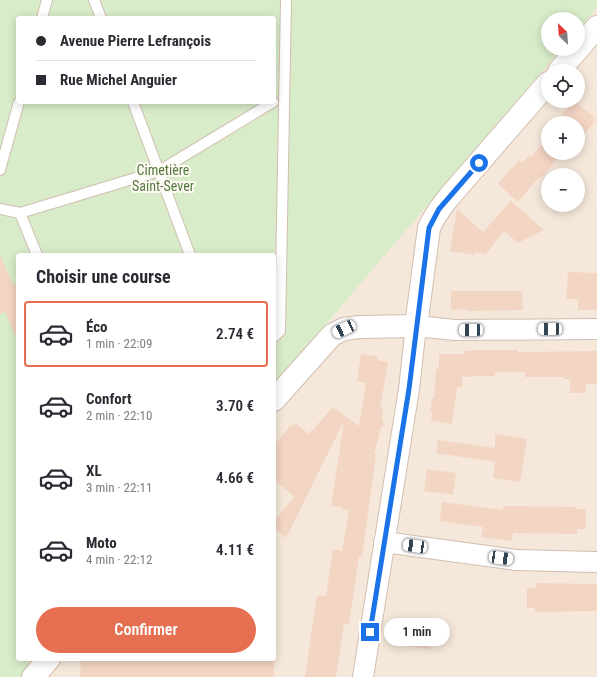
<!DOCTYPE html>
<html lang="fr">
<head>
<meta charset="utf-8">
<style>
  body { margin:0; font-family:"Roboto Condensed",sans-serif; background:#f7f7f7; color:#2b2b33; height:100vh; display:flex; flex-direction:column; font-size:15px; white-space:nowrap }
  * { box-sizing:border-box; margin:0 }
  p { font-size:13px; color:#7c7c81 }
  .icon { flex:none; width:22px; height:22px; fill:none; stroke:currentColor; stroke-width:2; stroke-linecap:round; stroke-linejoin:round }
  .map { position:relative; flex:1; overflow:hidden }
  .side { position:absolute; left:16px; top:253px; width:260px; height:408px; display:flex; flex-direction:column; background:#fff; border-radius:4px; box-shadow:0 2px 10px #0003 }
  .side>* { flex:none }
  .guide { position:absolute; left:16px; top:16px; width:260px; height:88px; border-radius:4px; box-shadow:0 2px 10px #0003; display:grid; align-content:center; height:88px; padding:0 20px; background:#fff }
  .needle { width:26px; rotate:335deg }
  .controls { position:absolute; left:541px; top:12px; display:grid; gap:8px }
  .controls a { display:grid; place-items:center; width:44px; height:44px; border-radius:50%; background:#fff; box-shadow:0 2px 10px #0003; font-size:20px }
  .end { position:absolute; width:18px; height:18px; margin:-9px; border:5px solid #1a73e8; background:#fff; box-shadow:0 0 0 2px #fff }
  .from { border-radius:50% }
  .bubble { position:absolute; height:28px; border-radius:14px; background:#fff; box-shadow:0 2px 10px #0003; font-size:13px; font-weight:600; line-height:28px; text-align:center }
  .car { position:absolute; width:12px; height:24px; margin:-12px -6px; border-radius:5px; box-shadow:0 0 3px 1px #0007; background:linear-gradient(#fff 24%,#345 0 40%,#fff 0 76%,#345 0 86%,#fff 0) }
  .guide b { display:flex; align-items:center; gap:14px; height:38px; font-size:15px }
  .guide b+b { border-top:1px solid #e1e1e2 }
  .guide i { width:10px; height:10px; background:#2b2b33 }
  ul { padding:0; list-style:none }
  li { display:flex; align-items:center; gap:12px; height:66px; margin:0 8px 6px; padding:0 12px; border:2px solid transparent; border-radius:4px }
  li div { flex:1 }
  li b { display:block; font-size:15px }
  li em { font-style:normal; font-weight:600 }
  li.active { border-color:#e76f51 }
  li>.icon { width:36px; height:36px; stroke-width:1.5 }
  h2 { padding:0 20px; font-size:18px; line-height:48px }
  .primary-button { display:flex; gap:8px; margin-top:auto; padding:8px 20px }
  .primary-button a { flex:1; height:46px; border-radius:24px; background:#e76f51; color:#fff; font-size:16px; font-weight:600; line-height:46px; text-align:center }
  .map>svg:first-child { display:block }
</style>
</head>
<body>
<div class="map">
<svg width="597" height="677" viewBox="0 0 597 677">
  <rect width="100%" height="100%" fill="#fdf6ec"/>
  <path fill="#f5e8da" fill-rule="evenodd" d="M0,0H597V677H0ZM18,18H274V102H18ZM548,19H578V49H548ZM548,71H578V101H548ZM548,123H578V153H548ZM548,175H578V205H548ZM18,255H274V659H18Z"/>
  <path fill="#d8ecc9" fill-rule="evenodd" d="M0,0H597V7L578,30V19H548V49H561L274,385V255H18V659H36L21,677H0ZM18,18H274V102H18Z"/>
  <path fill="#f3d5c3" d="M574,101L593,116V117L596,120L584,134L578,129V123H554Z
    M541,145L548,151V153H550L557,159L541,178L539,177L518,202L498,184L519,160L522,163L529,155L531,157Z
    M511,201L544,230L518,243L504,231L486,254L474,252V255L450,251L457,209L483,232Z
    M0,255L13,284H15L18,294V342L5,312L0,314Z
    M568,272L597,273V310H578V299H566Z
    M451,291H522L523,310L467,311V309L451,310Z
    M470,350H518V352L597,351V384H586V393H570V379H564V377H525V372H495V376H470V377H462V387H457L452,424L431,421L432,412H430L432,398H434L436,369H439V354H464V351H470Z
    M361,354L378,356L377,360L388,362L380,409H383L382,420L385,425L381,428L374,454H376L362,557H359L349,624H344L336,677H305L317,595L326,596L333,549L342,551L349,510L341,509L342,507L331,506L344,421L286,538L274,528V521L294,497L274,479V445L291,425L292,426L295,423L309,434L333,407L359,426L366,383L357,381Z
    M495,434L527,439L520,482L493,478L495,462L436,453L438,440L495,448Z
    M427,469L456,473L453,495L424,491Z
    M442,502L503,510V506L577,507V509H586V529H577V534L513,533L512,541L481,537L483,527L440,521Z
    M536,583L597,584V611L535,612V608H527V588H536Z
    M411,621L434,624L430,649L407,646Z
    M81,659H274V677H80Z"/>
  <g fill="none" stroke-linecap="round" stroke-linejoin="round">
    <g stroke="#d1beb0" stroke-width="12">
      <path id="service" d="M94,0L101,18
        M42,18L47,0
        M133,102L190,255
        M0,170L19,102
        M0,209L20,213L159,171L273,102
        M20,213L37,255
        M274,337L280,331L286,0"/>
    </g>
    <g stroke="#d1beb0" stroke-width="22">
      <path id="minor" d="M384,542L516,560L597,562
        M363,677L409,389L416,326L455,330L597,329"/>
    </g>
    <g stroke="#d1beb0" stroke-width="24">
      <path id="tertiary" d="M578,49L597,27
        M559,71L578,49
        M274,400L332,335L344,329L359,327L416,326L429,228C434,216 441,207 449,197L548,83
        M33,677L49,659"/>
    </g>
    <use href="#service" stroke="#fff" stroke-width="10"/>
    <use href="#minor" stroke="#fff" stroke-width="20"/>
    <use href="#tertiary" stroke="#fff" stroke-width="22"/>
  </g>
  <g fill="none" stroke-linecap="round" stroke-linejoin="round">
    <path stroke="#1a73e8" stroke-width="5" d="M370,632L409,389L429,228L439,209L479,163"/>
  </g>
  <g text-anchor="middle" stroke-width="4" stroke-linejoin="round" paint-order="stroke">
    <g font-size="14" fill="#537a41" stroke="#fffaf3">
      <text x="163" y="175">Cimetière<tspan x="163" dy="16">Saint-Sever</tspan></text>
    </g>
  </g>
</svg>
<div class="controls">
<a><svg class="needle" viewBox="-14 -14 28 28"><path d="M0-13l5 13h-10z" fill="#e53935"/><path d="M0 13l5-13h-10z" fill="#7c7c81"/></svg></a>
<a><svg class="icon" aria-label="locate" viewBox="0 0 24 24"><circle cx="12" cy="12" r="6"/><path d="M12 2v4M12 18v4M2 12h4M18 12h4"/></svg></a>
<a>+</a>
<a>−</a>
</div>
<i class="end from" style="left:479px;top:163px"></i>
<i class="end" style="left:370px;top:632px"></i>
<div class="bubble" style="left:384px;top:618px;width:66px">1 min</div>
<i class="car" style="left:344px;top:329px;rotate:245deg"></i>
<i class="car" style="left:550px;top:329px;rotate:270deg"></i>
<i class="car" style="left:471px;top:330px;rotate:270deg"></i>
<i class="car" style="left:415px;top:546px;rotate:278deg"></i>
<i class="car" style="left:501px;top:558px;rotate:98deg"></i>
<div class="guide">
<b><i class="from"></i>Avenue Pierre Lefrançois</b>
<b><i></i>Rue Michel Anguier</b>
</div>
<section class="side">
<h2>Choisir une course</h2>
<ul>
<li class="active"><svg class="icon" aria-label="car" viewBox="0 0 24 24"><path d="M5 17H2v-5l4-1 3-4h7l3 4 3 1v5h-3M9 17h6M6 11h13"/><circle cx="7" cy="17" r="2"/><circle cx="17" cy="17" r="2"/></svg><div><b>Éco</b><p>1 min · 22:09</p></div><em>2.74 €</em></li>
<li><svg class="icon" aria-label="car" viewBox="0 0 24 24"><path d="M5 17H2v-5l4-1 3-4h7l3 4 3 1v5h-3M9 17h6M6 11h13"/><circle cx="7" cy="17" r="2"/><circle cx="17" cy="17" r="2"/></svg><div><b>Confort</b><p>2 min · 22:10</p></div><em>3.70 €</em></li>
<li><svg class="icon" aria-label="car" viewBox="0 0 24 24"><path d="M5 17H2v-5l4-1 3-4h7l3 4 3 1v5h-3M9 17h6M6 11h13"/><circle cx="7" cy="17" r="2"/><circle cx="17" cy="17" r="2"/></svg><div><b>XL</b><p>3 min · 22:11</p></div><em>4.66 €</em></li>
<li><svg class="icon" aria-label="car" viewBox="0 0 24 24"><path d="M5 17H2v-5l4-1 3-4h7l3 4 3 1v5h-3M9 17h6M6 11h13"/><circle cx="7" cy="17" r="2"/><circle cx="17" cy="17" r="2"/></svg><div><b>Moto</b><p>4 min · 22:12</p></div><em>4.11 €</em></li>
</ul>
<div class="primary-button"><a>Confirmer</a></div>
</section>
</div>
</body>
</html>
